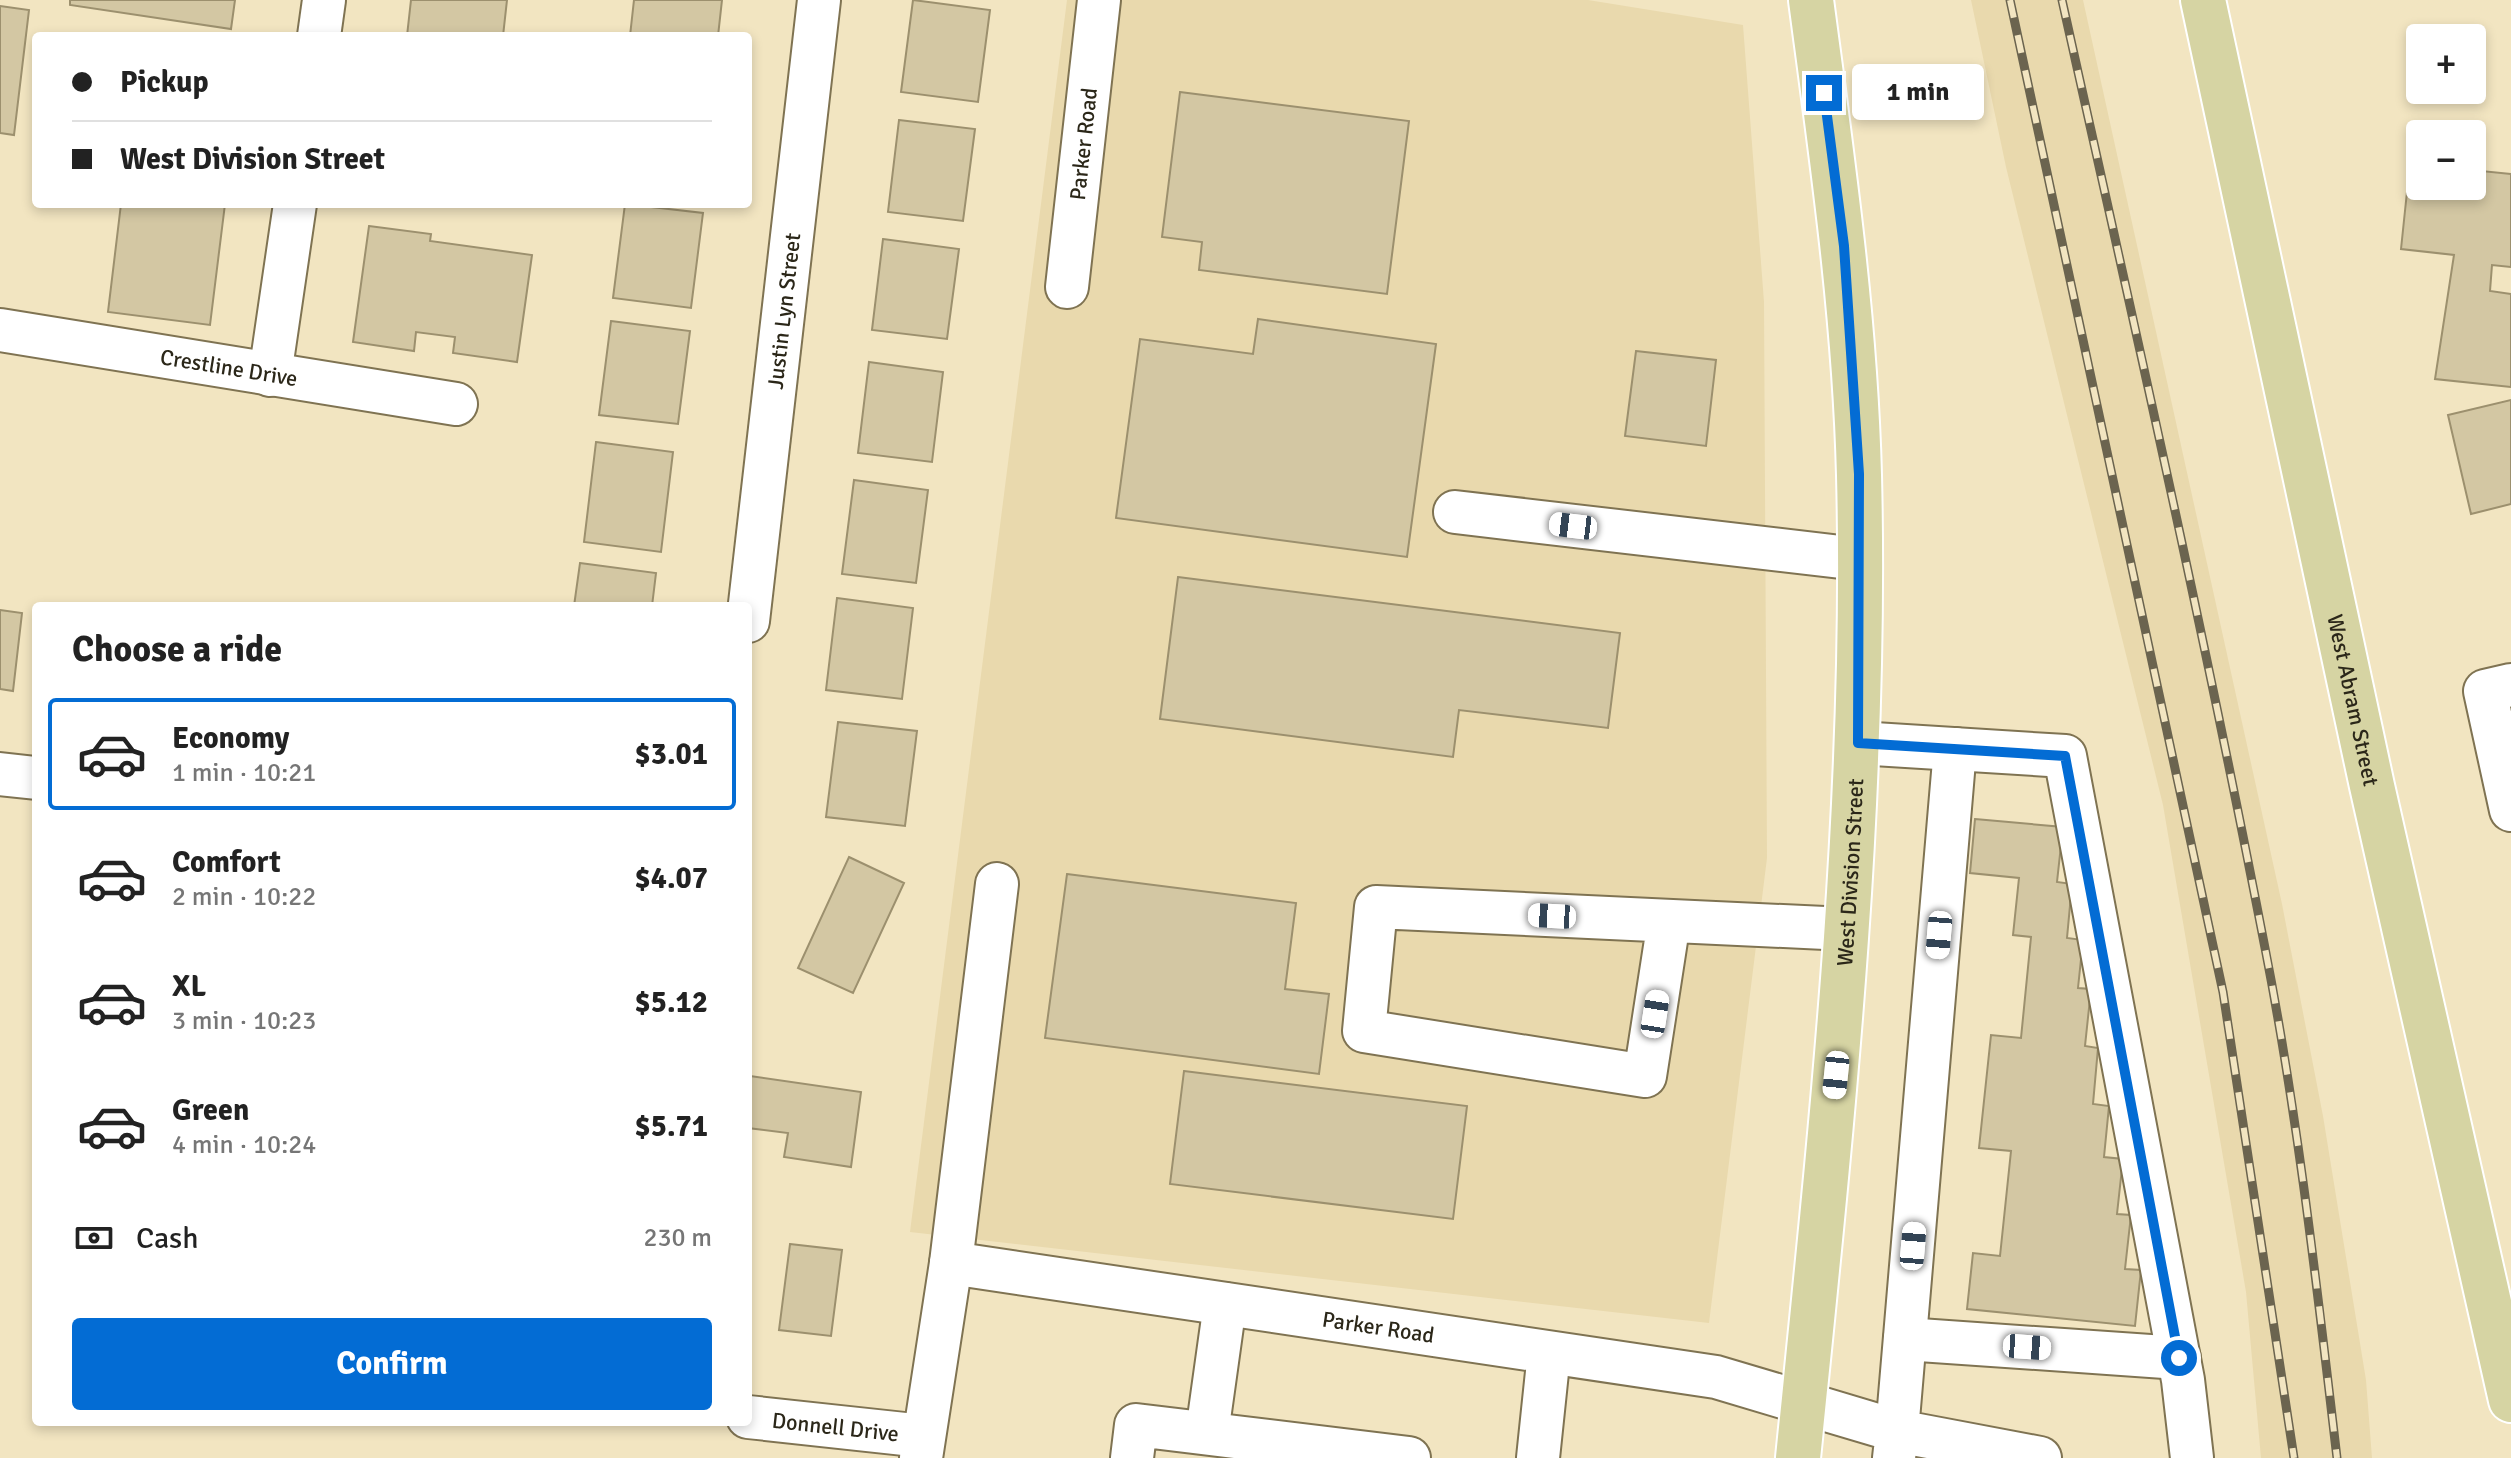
<!DOCTYPE html>
<html lang="en">
<head>
<meta charset="utf-8">
<style>
  body { margin:0; font-family:Signika,sans-serif; background:#f2f2f2; color:#222; height:100vh; display:flex; flex-direction:column; font-size:30px; white-space:nowrap }
  * { box-sizing:border-box; margin:0 }
  p { font-size:26px; color:#767676 }
  .icon { flex:none; width:44px; height:44px; fill:none; stroke:currentColor; stroke-width:2; stroke-linecap:round; stroke-linejoin:round }
  .map { position:relative; flex:1; overflow:hidden }
  .drawer { position:absolute; left:32px; top:602px; width:720px; height:824px; display:flex; flex-direction:column; background:#fff; border-radius:8px; box-shadow:0 4px 12px #0003 }
  .drawer>* { flex:none }
  .banner { position:absolute; left:32px; top:32px; width:720px; height:176px; border-radius:8px; box-shadow:0 4px 12px #0003; display:grid; align-content:center; height:176px; padding:0 40px; background:#fff }
  .fabs { position:absolute; left:2406px; top:24px; display:grid; gap:16px }
  .fabs a { display:grid; place-items:center; width:80px; height:80px; border-radius:8px; background:#fff; box-shadow:0 4px 12px #0003; font-size:40px }
  .end { position:absolute; width:36px; height:36px; margin:-18px; border:10px solid #036cd4; background:#fff; box-shadow:0 0 0 4px #fff }
  .from { border-radius:50% }
  .bubble { position:absolute; height:56px; border-radius:8px; background:#fff; box-shadow:0 4px 12px #0003; font-size:26px; font-weight:700; line-height:56px; text-align:center }
  .car { position:absolute; width:24px; height:48px; margin:-24px -12px; border-radius:10px; box-shadow:0 0 6px 2px #0007; background:linear-gradient(#fff 24%,#345 0 40%,#fff 0 76%,#345 0 86%,#fff 0) }
  .banner b { display:flex; align-items:center; gap:28px; height:76px; font-size:30px }
  .banner b+b { border-top:2px solid #e0e0e0 }
  .banner i { width:20px; height:20px; background:#222 }
  ul { padding:0; list-style:none }
  li { display:flex; align-items:center; gap:24px; height:112px; margin:0 16px 12px; padding:0 24px; border:4px solid transparent; border-radius:8px }
  li div { flex:1 }
  li b { display:block; font-size:30px }
  li em { font-style:normal; font-weight:700 }
  li.on { border-color:#036cd4 }
  li>.icon { width:72px; height:72px; stroke-width:1.5 }
  h2 { padding:0 40px; font-size:36px; line-height:96px }
  .pay { display:flex; align-items:center; gap:20px; height:88px; padding:0 40px; font-size:30px }
  .pay p { margin-inline-start:auto }
  .cta { display:flex; gap:16px; margin-top:auto; padding:16px 40px }
  .cta a { flex:1; height:92px; border-radius:8px; background:#036cd4; color:#fff; font-size:32px; font-weight:700; line-height:92px; text-align:center }
  .map>svg:first-child { display:block }
</style>
</head>
<body>
<div class="map">
<svg width="2511" height="1458" viewBox="0 0 2511 1458">
  <rect width="100%" height="100%" fill="#f2e5c1"/>
  <path fill="#e9d9ad" d="M1067,0H1588L1743,25L1764,302L1767,858L1709,1323L910,1232Z
    M1971,0H2083L2282,904L2323,1116L2366,1380L2372,1458H2261L2246,1292L2163,805L2006,167Z"/>
  <path fill="#d3c7a3" stroke="#9c906e" stroke-width="2" d="M70,0H235L231,29L70,5Z
    M411,0H507L503,36H407Z
    M634,0H722L718,36H630Z
    M913,0L990,10L978,102L901,92Z
    M0,6L29,10L14,135L0,133Z
    M1180,92L1409,121L1387,294L1199,270L1202,242L1162,237Z
    M899,120L975,129L963,221L888,212Z
    M2410,163L2420,164V186H2472V170L2511,174V267L2492,265L2490,291L2511,294V387L2435,379L2454,255L2401,249Z
    M121,204H225L210,325L108,312Z
    M625,204L703,213L691,308L613,298Z
    M369,226L431,234L430,241L532,255L517,362L453,353L455,337L416,332L414,351L353,342Z
    M883,239L959,249L947,339L872,330Z
    M1258,319L1436,344L1407,557L1116,518L1140,339L1253,354Z
    M611,321L690,331L678,424L599,415Z
    M1636,351L1716,360L1706,446L1625,436Z
    M869,362L943,372L932,462L858,453Z
    M2511,400V504L2471,514L2448,415Z
    M596,442L673,452L661,552L584,542Z
    M854,480L928,490L916,583L842,574Z
    M580,563L656,573L652,606H574Z
    M1178,577L1620,633L1608,728L1459,710L1453,757L1160,719Z
    M837,598L913,608L902,699L826,690Z
    M0,610L22,613L13,691L0,689Z
    M838,722L917,731L905,826L826,817Z
    M1975,819L2063,827L2057,882L2072,884L2067,938L2083,940L2078,988L2091,989L2085,1046L2098,1048L2093,1104L2109,1106L2104,1157L2123,1159L2117,1214L2131,1215L2125,1269L2141,1270L2135,1326L1967,1309L1973,1253L2000,1256L2011,1151L1979,1148L1991,1035L2021,1038L2031,937L2013,935L2019,878L1970,873Z
    M849,857L904,883L853,993L798,968Z
    M1067,874L1296,903L1285,989L1329,994L1319,1074L1045,1038Z
    M1184,1071L1467,1106L1453,1219L1170,1184Z
    M750,1076L861,1092L851,1167L784,1157L788,1133L748,1128Z
    M790,1244L842,1250L831,1336L779,1330Z"/>
  <g fill="none" stroke-linecap="round" stroke-linejoin="round">
    <g stroke="#7f7352" stroke-width="46">
      <g id="minor">
        <path d="M319,36L324,0"/>
        <path id="s1" d="M1067,287L1099,0"/>
        <path id="s2" d="M0,330L456,404"/>
        <path d="M270,375L295,204"/>
        <path d="M1455,512L1858,559"/>
        <path id="s3" d="M748,621L819,0"/>
        <path d="M2511,685L2485,691L2511,810"/>
        <path d="M1858,743L2065,756L2183,1380L2192,1458"/>
        <path d="M1955,749L1897,1431L2040,1458"/>
        <path d="M0,774L36,778"/>
        <path d="M1669,921L1645,1076L1364,1031L1376,907L1846,929"/>
        <path id="s4" d="M951,1263L1716,1377L1897,1431L1894,1458"/>
        <path d="M1905,1339L2179,1358"/>
        <path id="s5" d="M748,1417L923,1436"/>
        <path d="M1207,1433L1225,1304"/>
        <path d="M921,1458L951,1263L997,884"/>
        <path d="M1132,1458L1136,1425L1409,1458"/>
        <path d="M1538,1458L1549,1353"/>
      </g>
    </g>
    <g stroke="#fff" stroke-width="48">
      <g id="major">
        <path id="s6" d="M2203,0L2372,786L2511,1400"/>
        <path id="s7" d="M1798,1458C1831,1132 1867,804 1859,475C1855,316 1832,158 1811,0"/>
      </g>
    </g>
    <use href="#minor" stroke="#fff" stroke-width="42"/>
    <use href="#major" stroke="#d6d4a3" stroke-width="44"/>
    <g stroke="#6b644f" stroke-width="9">
      <path id="rail" d="M2010,0L2223,992L2294,1458
        M2062,0C2132,315 2204,631 2265,948C2298,1117 2317,1288 2337,1458"/>
    </g>
    <use href="#rail" stroke="#f2e5c1" stroke-width="6" stroke-dasharray="18" stroke-linecap="butt"/>
  </g>
  <g fill="none" stroke-linecap="round" stroke-linejoin="round">
    <path stroke="#036cd4" stroke-width="10" d="M1824,93L1844,246L1859,474L1858,743L2065,756L2179,1358"/>
  </g>
  <g text-anchor="middle" stroke-width="7" stroke-linejoin="round" paint-order="stroke">
    <g font-size="22" fill="#2b2719" stroke="#f2e5c1">
      <text dy="8" stroke="none"><textPath href="#s1" startOffset="144">Parker Road</textPath></text>
      <text dy="8" stroke="none"><textPath href="#s3" startOffset="312">Justin Lyn Street</textPath></text>
      <text dy="8" stroke="none"><textPath href="#s2" startOffset="232">Crestline Drive</textPath></text>
      <text dy="8" stroke="none"><textPath href="#s6" startOffset="716">West Abram Street</textPath></text>
      <text dy="8" stroke="none"><textPath href="#s7" startOffset="588">West Division Street</textPath></text>
      <text dy="8" stroke="none"><textPath href="#s4" startOffset="432">Parker Road</textPath></text>
      <text dy="8" stroke="none"><textPath href="#s5" startOffset="88">Donnell Drive</textPath></text>
    </g>
  </g>
</svg>
<div class="fabs">
<a>+</a>
<a>−</a>
</div>
<i class="end from" style="left:2179px;top:1358px"></i>
<i class="end" style="left:1824px;top:93px"></i>
<div class="bubble" style="left:1852px;top:64px;width:132px">1 min</div>
<i class="car" style="left:1573px;top:526px;rotate:277deg"></i>
<i class="car" style="left:1552px;top:916px;rotate:273deg"></i>
<i class="car" style="left:1939px;top:935px;rotate:185deg"></i>
<i class="car" style="left:1655px;top:1014px;rotate:9deg"></i>
<i class="car" style="left:1836px;top:1075px;rotate:186deg"></i>
<i class="car" style="left:1913px;top:1246px;rotate:5deg"></i>
<i class="car" style="left:2027px;top:1347px;rotate:94deg"></i>
<div class="banner">
<b><i class="from"></i>Pickup</b>
<b><i></i>West Division Street</b>
</div>
<section class="drawer">
<h2>Choose a ride</h2>
<ul>
<li class="on"><svg class="icon" aria-label="car" viewBox="0 0 24 24"><path d="M5 17H2v-5l4-1 3-4h7l3 4 3 1v5h-3M9 17h6M6 11h13"/><circle cx="7" cy="17" r="2"/><circle cx="17" cy="17" r="2"/></svg><div><b>Economy</b><p>1 min · 10:21</p></div><em>$3.01</em></li>
<li><svg class="icon" aria-label="car" viewBox="0 0 24 24"><path d="M5 17H2v-5l4-1 3-4h7l3 4 3 1v5h-3M9 17h6M6 11h13"/><circle cx="7" cy="17" r="2"/><circle cx="17" cy="17" r="2"/></svg><div><b>Comfort</b><p>2 min · 10:22</p></div><em>$4.07</em></li>
<li><svg class="icon" aria-label="car" viewBox="0 0 24 24"><path d="M5 17H2v-5l4-1 3-4h7l3 4 3 1v5h-3M9 17h6M6 11h13"/><circle cx="7" cy="17" r="2"/><circle cx="17" cy="17" r="2"/></svg><div><b>XL</b><p>3 min · 10:23</p></div><em>$5.12</em></li>
<li><svg class="icon" aria-label="car" viewBox="0 0 24 24"><path d="M5 17H2v-5l4-1 3-4h7l3 4 3 1v5h-3M9 17h6M6 11h13"/><circle cx="7" cy="17" r="2"/><circle cx="17" cy="17" r="2"/></svg><div><b>Green</b><p>4 min · 10:24</p></div><em>$5.71</em></li>
</ul>
<div class="pay"><svg class="icon" aria-label="cash" viewBox="0 0 24 24"><path d="M3 7h18v10H3z"/><circle cx="12" cy="12" r="2"/></svg>Cash<p>230 m</p></div>
<div class="cta"><a>Confirm</a></div>
</section>
</div>
</body>
</html>
